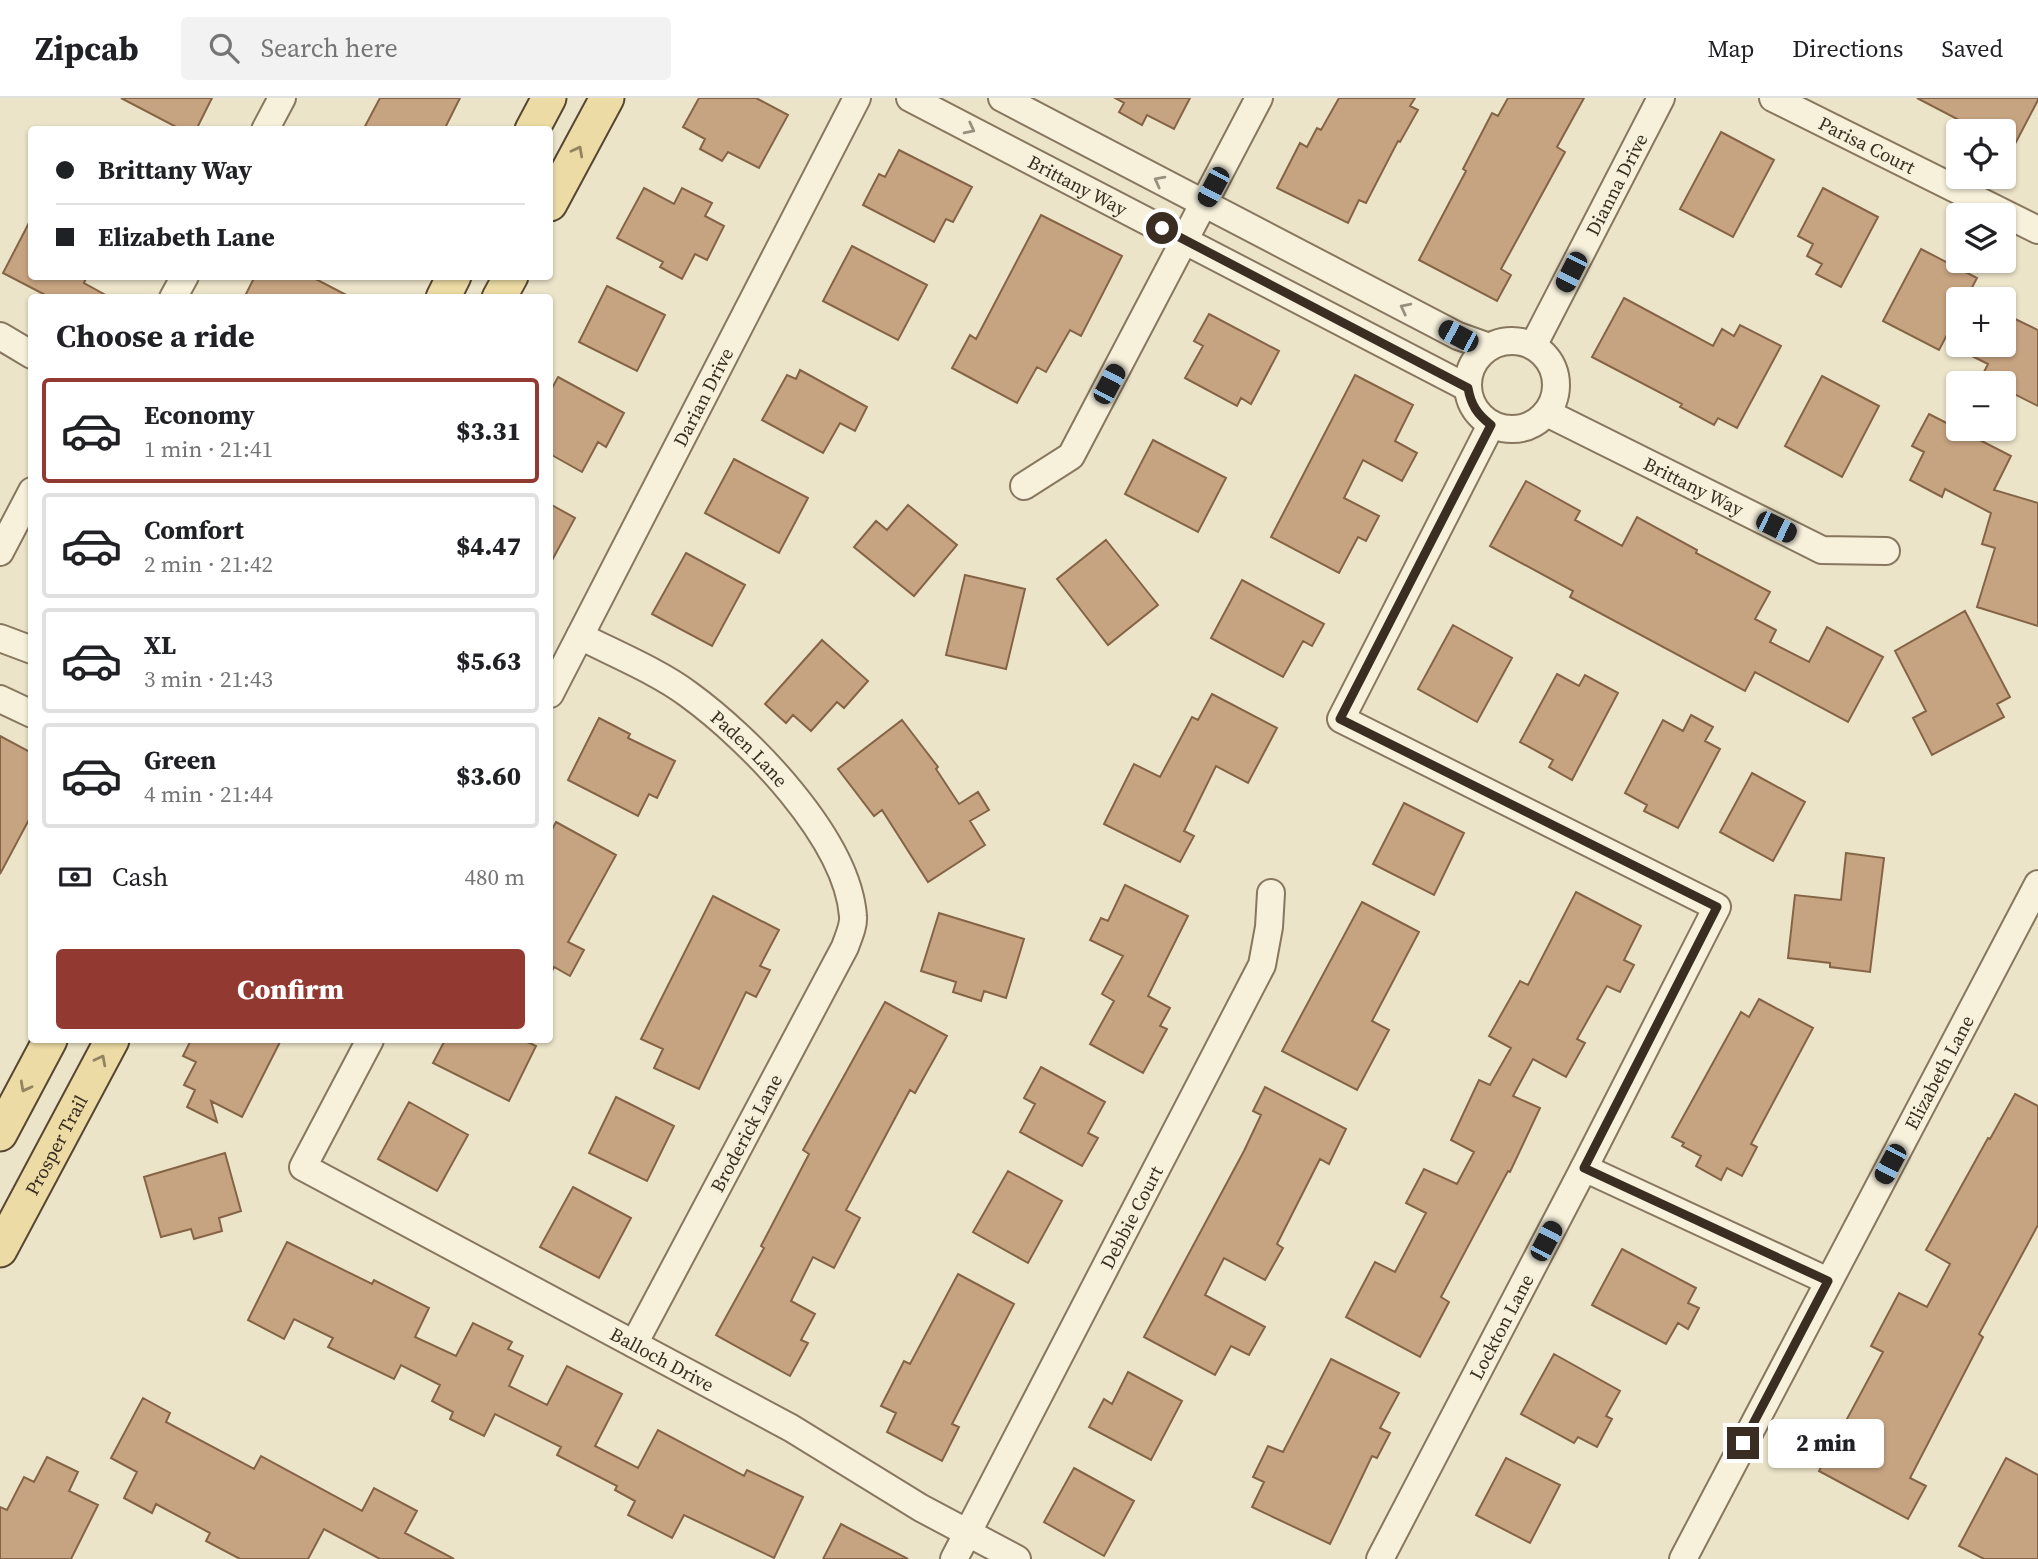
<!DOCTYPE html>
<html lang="en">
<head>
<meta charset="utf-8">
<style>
  body { margin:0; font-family:"Source Serif 4",serif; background:#f2f2f2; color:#202124; height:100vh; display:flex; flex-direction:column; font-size:26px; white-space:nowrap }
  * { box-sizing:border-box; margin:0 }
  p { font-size:23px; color:#757577 }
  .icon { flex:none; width:38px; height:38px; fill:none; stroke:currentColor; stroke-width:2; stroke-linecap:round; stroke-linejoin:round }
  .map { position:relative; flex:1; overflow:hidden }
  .sheet { position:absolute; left:28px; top:196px; width:525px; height:749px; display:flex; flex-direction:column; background:#fff; border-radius:7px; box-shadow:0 2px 5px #0004 }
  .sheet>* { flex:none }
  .banner { position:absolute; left:28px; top:28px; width:525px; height:154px; border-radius:7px; box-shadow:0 2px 5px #0004; display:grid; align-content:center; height:154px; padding:0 28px; background:#fff }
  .tools { position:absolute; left:1946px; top:21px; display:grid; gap:14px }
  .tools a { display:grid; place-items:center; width:70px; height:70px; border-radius:7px; background:#fff; box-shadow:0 2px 5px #0004; font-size:35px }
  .end { position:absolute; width:32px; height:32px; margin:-16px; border:9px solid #392e21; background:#fff; box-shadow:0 0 0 4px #fff }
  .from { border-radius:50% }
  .bubble { position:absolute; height:49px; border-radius:7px; background:#fff; box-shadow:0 2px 5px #0004; font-size:23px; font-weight:800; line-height:49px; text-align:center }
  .car { position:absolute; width:21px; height:42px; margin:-21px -10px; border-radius:9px; box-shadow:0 0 5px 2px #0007; background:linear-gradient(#222 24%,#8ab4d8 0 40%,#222 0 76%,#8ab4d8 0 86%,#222 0) }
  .banner b { display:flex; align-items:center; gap:24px; height:66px; font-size:26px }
  .banner b+b { border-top:2px solid #e0e0e0 }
  .banner i { width:18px; height:18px; background:#202124 }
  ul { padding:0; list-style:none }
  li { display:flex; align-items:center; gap:21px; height:105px; margin:0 14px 10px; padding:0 14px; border:4px solid #e0e0e0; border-radius:7px }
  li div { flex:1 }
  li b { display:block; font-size:26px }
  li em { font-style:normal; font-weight:800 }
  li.current { border-color:#923932 }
  li>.icon { width:63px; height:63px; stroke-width:1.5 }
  h2 { padding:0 28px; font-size:32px; line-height:84px }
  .pay { display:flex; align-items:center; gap:18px; height:77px; padding:0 28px; font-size:26px }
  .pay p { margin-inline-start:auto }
  .cta { display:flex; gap:14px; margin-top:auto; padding:14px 28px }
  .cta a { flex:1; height:80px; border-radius:7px; background:#923932; color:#fff; font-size:28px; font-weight:800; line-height:80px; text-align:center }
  header { display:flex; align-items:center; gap:42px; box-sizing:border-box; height:98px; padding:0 35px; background:#fff; border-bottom:2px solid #e0e0e0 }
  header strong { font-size:33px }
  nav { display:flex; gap:38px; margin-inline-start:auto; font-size:24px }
  .search { width:490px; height:63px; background:#f2f2f2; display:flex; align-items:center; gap:18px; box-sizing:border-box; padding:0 24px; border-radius:7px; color:#757577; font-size:26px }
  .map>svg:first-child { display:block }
</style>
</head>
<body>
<header>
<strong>Zipcab</strong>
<div class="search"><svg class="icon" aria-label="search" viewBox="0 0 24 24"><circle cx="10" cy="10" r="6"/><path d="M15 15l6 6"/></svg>Search here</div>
<nav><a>Map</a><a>Directions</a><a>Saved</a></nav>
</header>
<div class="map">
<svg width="2038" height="1461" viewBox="0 0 2038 1461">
  <rect width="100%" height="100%" fill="#ece4c9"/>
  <path fill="#c7a481" stroke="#856446" stroke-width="2" d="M121,0H212L196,32H182Z
    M380,0H460L444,32H363Z
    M699,0H756L788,17L759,70L728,54L722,63L700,51L705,41L683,29Z
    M1115,0H1190L1174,31L1147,17L1142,27L1119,14L1124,5Z
    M1339,0H1415L1410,8L1418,12L1400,44L1398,43L1366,105L1359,102L1348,125L1277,90L1300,45L1307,49L1317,30L1321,32Z
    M1508,0H1584L1557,49L1565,54L1501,171L1511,177L1497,203L1419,162L1466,73L1463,71L1492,15L1498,18Z
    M1917,0H2038V2L2004,67V33H1980Z
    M1721,34L1774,62L1733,139L1680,111Z
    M899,52L972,89L953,124L946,121L934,144L863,107L879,76L885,79Z
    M644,90L674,106L682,90L712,105L705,118L724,128L707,162L695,156L682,181L660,169L663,164L617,140Z
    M1823,90L1878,119L1841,189L1816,176L1822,166L1807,158L1813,146L1798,138Z
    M1041,117L1122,158L1081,238L1070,232L1046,274L1037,269L1017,305L952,270L970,237L976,241Z
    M32,119V178H87L84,185L111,200H51L3,175Z
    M852,148L927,187L898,242L823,203Z
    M1921,151L1977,180L1966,201H1958V216L1939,252L1883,223Z
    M255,178H310L352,200H244Z
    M607,188L665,217L637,273L579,244Z
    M1624,200L1713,248L1722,231L1734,238L1740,227L1781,248L1737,330L1718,320L1714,327L1680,309L1682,306L1592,259Z
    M1209,216L1279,253L1251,306L1241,300L1237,308L1185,280L1203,248L1194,243Z
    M2009,218L2038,232V308L2004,291V285H1992L1981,280L1988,266L1950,247H2004V229Z
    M800,272L867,309L855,333L840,325L823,355L762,322L787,277L796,281Z
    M1355,277L1413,307L1395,343L1417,355L1402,383L1363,362L1344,400L1379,418L1366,443L1358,439L1339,475L1271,439Z
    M1822,278L1879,308L1842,379L1785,348Z
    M558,279L624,315L606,349L598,344L582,374L550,356V294Z
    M1929,316L2011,358L1994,392L2038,405V528L1977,509L1995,450L1982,446L1991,415L1945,391L1942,399L1910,382L1924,354L1912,348Z
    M1153,342L1226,380L1198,434L1125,396Z
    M734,361L808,400L779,455L705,415Z
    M1526,383L1580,413L1575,422L1622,448L1637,419L1697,452L1696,455L1770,494L1755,521L1776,532L1770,544L1809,564L1827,529L1883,559L1848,624L1755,574L1745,593L1570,499L1573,493L1490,448Z
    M550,406L575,420L550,466Z
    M908,407L957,447L914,498L854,449L876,423L887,432Z
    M1106,442L1158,507L1108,547L1057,481Z
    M686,455L745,487L712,548L652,516Z
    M965,477L1025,491L1006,571L946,557Z
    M1242,482L1324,526L1312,548L1303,543L1283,579L1211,540Z
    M1965,513L2010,599L1997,606L2004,619L1932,657L1913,620L1926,613L1895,553Z
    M1453,527L1512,560L1477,624L1418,591Z
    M822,542L868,583L844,610L837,604L811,633L793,617L786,625L765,606Z
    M1557,576L1579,588L1585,577L1618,595L1572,682L1549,669L1553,662L1520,644Z
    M1212,596L1277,630L1248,685L1216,668L1184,733L1194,738L1180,764L1104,726L1134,666L1160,679L1192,619L1198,622Z
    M1691,617L1713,629L1705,643L1720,651L1678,730L1644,713L1647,707L1625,695L1663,622L1683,633Z
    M599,620L630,636L628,640L675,663L657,700L649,696L638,718L568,682Z
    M902,622L938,669L936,671L959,706L978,694L989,712L970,723L985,747L928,784L882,712L874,718L838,671Z
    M0,638L32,655V716L0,776Z
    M1752,675L1805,704L1773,763L1720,734Z
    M1404,705L1464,735L1434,797L1373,766Z
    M556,724L616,757L568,844L584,852L570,878L554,869L550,877V735Z
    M1846,755L1884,760L1870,874L1830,869V865L1788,860L1795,797L1841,802Z
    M1125,787L1188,818L1148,898L1170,910L1160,928L1167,931L1143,975L1090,946L1114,903L1102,896L1123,858L1090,842L1101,820L1108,823Z
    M1576,794L1641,828L1624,862L1634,867L1620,894L1607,888L1577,941L1585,945L1566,979L1533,961L1513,998L1540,1010L1510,1074L1508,1073L1441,1199L1449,1204L1420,1259L1346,1219L1375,1164L1395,1174L1426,1115L1406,1105L1424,1071L1457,1086L1474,1054L1451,1042L1479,982L1490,987L1511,950L1489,938L1520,883L1528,887Z
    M713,798L779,832L760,868L770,872L756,899L746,894L699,991L654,970L663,951L641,941Z
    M1362,804L1419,834L1372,923L1389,932L1357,992L1282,953Z
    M939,815L1024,841L1006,900L984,893L981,903L953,894L956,884L921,873Z
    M1759,901L1813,930L1751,1046L1757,1049L1742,1078L1727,1070L1721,1082L1696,1068L1701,1058L1682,1048L1684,1045L1672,1039L1741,914L1749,919Z
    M885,904L947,938L915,995L910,992L846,1112L860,1120L834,1170L813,1159L791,1203L815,1216L801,1242L808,1245L790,1278L716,1237L764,1150L761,1148L809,1056L803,1052Z
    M191,942H281L242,1019L211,1003L217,1024L187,1009L195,992L184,987L196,964L183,958Z
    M445,942H523L536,948L509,1003L433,965Z
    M1041,969L1105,1004L1088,1035L1098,1040L1082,1068L1020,1034L1035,1006L1024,1000Z
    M1265,989L1346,1031L1329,1066L1320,1061L1277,1146L1283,1150L1265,1182L1224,1160L1205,1197L1265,1229L1249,1257L1231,1248L1215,1277L1144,1239L1244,1053L1261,1017L1253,1013Z
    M2015,996L2038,1008V1127L1979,1236L1983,1239L1910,1380L1926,1388L1908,1421L1819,1373L1883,1254L1871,1248L1899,1195L1927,1209L1950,1166L1926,1152L1988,1040L1990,1041Z
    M616,999L674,1028L647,1083L589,1055Z
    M409,1004L468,1037L437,1093L378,1061Z
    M225,1055L241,1113L219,1120L222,1133L194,1141L191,1131L161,1139L144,1079Z
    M1008,1073L1062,1103L1028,1165L973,1134Z
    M573,1089L631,1120L599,1180L540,1149Z
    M287,1144L372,1186L374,1182L429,1210L415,1239L456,1258L473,1225L512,1244L508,1251L523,1258L509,1288L547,1307L567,1268L622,1296L595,1348L638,1370L658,1332L744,1378L747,1372L803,1399L774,1460L684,1417L672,1440L628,1417L635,1403L615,1392L617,1388L557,1357L561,1349L495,1316L484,1338L450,1321L453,1314L432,1303L440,1287L401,1267L394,1281L328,1249L333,1240L294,1221L284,1241L248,1222Z
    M1622,1151L1696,1190L1688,1205L1699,1210L1688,1231L1678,1225L1666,1246L1592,1207Z
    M958,1176L1014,1206L952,1326L959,1329L942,1363L887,1334L896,1315L881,1308L904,1263L910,1266Z
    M1554,1256L1620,1293L1606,1318L1612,1321L1597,1349L1578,1339L1574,1345L1521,1316Z
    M1331,1261L1399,1295L1380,1330L1390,1335L1377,1360L1372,1358L1330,1446L1252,1409L1264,1384L1253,1379L1268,1348L1283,1354Z
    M1128,1274L1182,1303L1151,1362L1089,1329L1104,1301L1112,1306Z
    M143,1300L170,1315L166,1324L254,1371L261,1358L362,1413L374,1390L417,1413L405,1435L454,1461H380L324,1431L308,1461H240L206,1443L210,1435L156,1406L152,1415L124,1400L137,1374L111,1360Z
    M47,1359L78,1374L69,1393L98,1407L71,1461H0V1409L7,1412L24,1379L34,1384Z
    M1506,1360L1560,1387L1530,1445L1476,1417Z
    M2006,1360L2038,1377V1461H1984L1959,1448Z
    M1074,1370L1134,1403L1104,1458L1044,1424Z
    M841,1426L908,1461H823Z"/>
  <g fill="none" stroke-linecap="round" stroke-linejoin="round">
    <g stroke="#87775f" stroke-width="30">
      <g id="minor">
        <path id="s1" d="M910,0L1468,290"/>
        <path d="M1002,0L1458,238L1489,249"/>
        <path id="s2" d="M1773,0L2038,132"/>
        <path d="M265,32L282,0"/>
        <path d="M173,200L185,178"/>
        <path d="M0,238L32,257"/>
        <circle cx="1512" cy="287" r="44"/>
        <path id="s3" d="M1533,248L1661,0"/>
        <path id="s4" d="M1547,315L1822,452L1886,453"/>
        <path d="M1024,388L1071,358L1259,0"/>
        <path d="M0,454L32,393"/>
        <path id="s5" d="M580,538C613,555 659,574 688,596C750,641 847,740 853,818C854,828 848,840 845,849L634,1246"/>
        <path d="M0,540L32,552"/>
        <path id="s6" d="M550,596L857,0"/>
        <path d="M0,601L32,616"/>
        <path id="s7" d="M370,942L303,1069L791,1330L921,1410L1017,1461"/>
        <path d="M1584,1070L1828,1183"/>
        <path id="s8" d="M954,1461L1262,867L1269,829L1271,795"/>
        <path id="s9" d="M1380,1461L1584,1070L1717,809L1341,621L1491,327"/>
        <path id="s10" d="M1683,1461L2038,786"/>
      </g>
    </g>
    <g stroke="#564632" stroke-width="37">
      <g id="major">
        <path d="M532,32L549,0"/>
        <path d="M550,106L607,0"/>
        <path d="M443,200L454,178"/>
        <path d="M499,200L511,178"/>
        <path d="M0,1036L50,942"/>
        <path id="s11" d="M0,1152L112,942"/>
      </g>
    </g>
    <use href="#minor" stroke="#f7f1dc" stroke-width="26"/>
    <use href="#major" stroke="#ecdba4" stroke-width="33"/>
  </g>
  <defs><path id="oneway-chevron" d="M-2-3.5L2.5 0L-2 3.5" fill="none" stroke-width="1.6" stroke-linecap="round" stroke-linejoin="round" transform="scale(1.75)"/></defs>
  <g stroke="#98907e">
    <use href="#oneway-chevron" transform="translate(970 31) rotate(27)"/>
    <use href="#oneway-chevron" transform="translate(1159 83) rotate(-152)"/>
    <use href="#oneway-chevron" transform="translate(1405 210) rotate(-153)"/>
  </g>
  <g stroke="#928462">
    <use href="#oneway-chevron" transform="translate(578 53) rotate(-62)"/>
    <use href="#oneway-chevron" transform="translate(101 962) rotate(-63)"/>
    <use href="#oneway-chevron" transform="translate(25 989) rotate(118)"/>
  </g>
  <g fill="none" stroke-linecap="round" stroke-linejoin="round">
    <path stroke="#392e21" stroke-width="9" d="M1162,130L1468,290C1471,307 1477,316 1491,327L1340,621L1717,809L1584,1070L1828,1183L1743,1345"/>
  </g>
  <g text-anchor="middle" stroke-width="6" stroke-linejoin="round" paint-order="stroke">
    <g font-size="19" fill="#392e21" stroke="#f4eed8">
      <text dy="7" stroke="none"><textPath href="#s2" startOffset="105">Parisa Court</textPath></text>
      <text dy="7" stroke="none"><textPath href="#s1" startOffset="189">Brittany Way</textPath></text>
      <text dy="7" stroke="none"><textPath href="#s3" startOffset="182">Dianna Drive</textPath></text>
      <text dy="7" stroke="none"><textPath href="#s6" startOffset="334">Darian Drive</textPath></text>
      <text dy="7" stroke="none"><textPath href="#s4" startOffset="164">Brittany Way</textPath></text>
      <text dy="7" stroke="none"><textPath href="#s5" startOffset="205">Paden Lane</textPath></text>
      <text dy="7" stroke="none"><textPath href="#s10" startOffset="550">Elizabeth Lane</textPath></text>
      <text transform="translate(746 1035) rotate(-62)" y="7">Broderick Lane</text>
      <text dy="7" stroke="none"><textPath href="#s11" startOffset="119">Prosper Trail</textPath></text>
      <text dy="7" stroke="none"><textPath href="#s8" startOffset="385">Debbie Court</textPath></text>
      <text dy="7" stroke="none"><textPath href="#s9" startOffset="262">Lockton Lane</textPath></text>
      <text dy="7" stroke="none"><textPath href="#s7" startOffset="551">Balloch Drive</textPath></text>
    </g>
  </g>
</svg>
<div class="tools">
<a><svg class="icon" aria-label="locate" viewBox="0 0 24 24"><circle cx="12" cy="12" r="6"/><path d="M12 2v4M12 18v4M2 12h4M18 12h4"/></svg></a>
<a><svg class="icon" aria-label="layers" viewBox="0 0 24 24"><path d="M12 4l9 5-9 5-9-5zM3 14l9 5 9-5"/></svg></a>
<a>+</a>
<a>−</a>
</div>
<i class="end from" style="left:1162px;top:130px"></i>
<i class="end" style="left:1743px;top:1345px"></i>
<div class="bubble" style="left:1768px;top:1321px;width:116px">2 min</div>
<i class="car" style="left:1213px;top:89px;rotate:208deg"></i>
<i class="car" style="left:1571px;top:174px;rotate:207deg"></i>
<i class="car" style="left:1458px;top:238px;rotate:298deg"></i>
<i class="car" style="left:1109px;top:286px;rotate:28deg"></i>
<i class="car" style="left:1776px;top:429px;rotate:116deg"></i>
<i class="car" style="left:1890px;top:1066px;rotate:208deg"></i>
<i class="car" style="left:1546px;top:1143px;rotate:28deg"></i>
<div class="banner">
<b><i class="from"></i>Brittany Way</b>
<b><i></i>Elizabeth Lane</b>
</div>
<section class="sheet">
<h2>Choose a ride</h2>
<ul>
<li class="current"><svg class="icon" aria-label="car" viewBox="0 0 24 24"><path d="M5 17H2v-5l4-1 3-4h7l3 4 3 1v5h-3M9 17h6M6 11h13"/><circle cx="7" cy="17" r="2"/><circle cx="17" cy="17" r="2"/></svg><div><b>Economy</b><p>1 min · 21:41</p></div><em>$3.31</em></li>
<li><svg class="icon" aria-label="car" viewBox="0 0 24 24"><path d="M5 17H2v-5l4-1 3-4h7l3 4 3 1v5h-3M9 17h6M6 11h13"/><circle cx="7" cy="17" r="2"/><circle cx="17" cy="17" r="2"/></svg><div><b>Comfort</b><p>2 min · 21:42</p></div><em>$4.47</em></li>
<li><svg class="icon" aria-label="car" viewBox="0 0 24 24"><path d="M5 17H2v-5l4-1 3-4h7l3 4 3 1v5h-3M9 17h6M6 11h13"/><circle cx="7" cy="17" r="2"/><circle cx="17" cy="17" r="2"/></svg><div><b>XL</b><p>3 min · 21:43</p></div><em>$5.63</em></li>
<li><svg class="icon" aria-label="car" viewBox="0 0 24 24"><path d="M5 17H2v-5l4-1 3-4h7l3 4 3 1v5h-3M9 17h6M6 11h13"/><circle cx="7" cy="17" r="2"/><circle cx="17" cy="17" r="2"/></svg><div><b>Green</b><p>4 min · 21:44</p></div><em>$3.60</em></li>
</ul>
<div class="pay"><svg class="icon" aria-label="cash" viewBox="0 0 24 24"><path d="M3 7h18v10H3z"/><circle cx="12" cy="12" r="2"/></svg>Cash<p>480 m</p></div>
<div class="cta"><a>Confirm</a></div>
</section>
</div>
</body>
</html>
